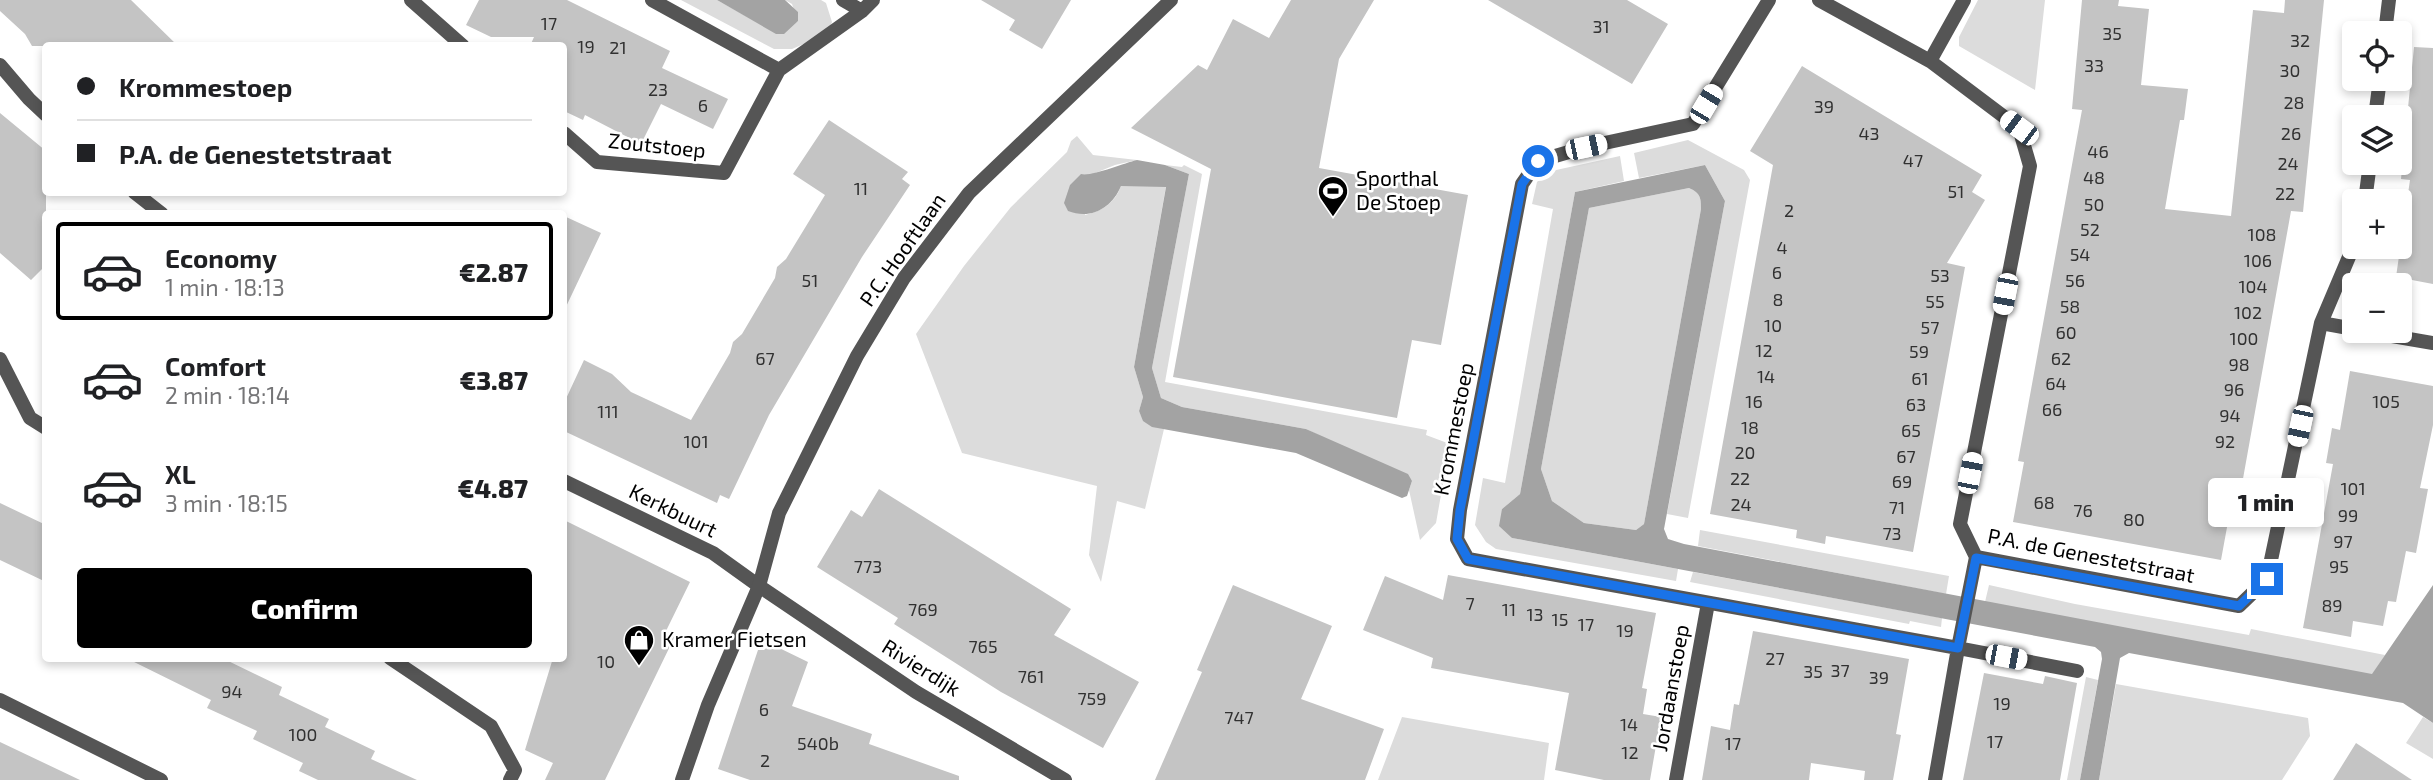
<!DOCTYPE html>
<html lang="en">
<head>
<meta charset="utf-8">
<style>
  body { margin:0; font-family:"Exo 2",sans-serif; background:#f6f6f6; color:#202124; height:100vh; display:flex; flex-direction:column; font-size:26px; white-space:nowrap }
  * { box-sizing:border-box; margin:0 }
  p { font-size:23px; color:#757577 }
  .icon { flex:none; width:38px; height:38px; fill:none; stroke:currentColor; stroke-width:2; stroke-linecap:round; stroke-linejoin:round }
  .map { position:relative; flex:1; overflow:hidden }
  .details { position:absolute; left:42px; top:210px; width:525px; height:452px; display:flex; flex-direction:column; background:#fff; border-radius:7px; box-shadow:0 4px 10px #0003 }
  .details>* { flex:none }
  .banner { position:absolute; left:42px; top:42px; width:525px; height:154px; border-radius:7px; box-shadow:0 4px 10px #0003; display:grid; align-content:center; height:154px; padding:0 35px; background:#fff }
  .controls { position:absolute; left:2342px; top:21px; display:grid; gap:14px }
  .controls a { display:grid; place-items:center; width:70px; height:70px; border-radius:7px; background:#fff; box-shadow:0 4px 10px #0003; font-size:35px }
  .end { position:absolute; width:32px; height:32px; margin:-16px; border:9px solid #1a73e8; background:#fff; box-shadow:0 0 0 4px #fff }
  .from { border-radius:50% }
  .bubble { position:absolute; height:49px; border-radius:7px; background:#fff; box-shadow:0 4px 10px #0003; font-size:23px; font-weight:800; line-height:49px; text-align:center }
  .car { position:absolute; width:21px; height:42px; margin:-21px -10px; border-radius:9px; box-shadow:0 0 5px 2px #0007; background:linear-gradient(#fff 24%,#345 0 40%,#fff 0 76%,#345 0 86%,#fff 0) }
  .banner b { display:flex; align-items:center; gap:24px; height:66px; font-size:26px }
  .banner b+b { border-top:2px solid #e0e0e0 }
  .banner i { width:18px; height:18px; background:#202124 }
  ul { padding:12px 0 0; list-style:none }
  li { display:flex; align-items:center; gap:21px; height:98px; margin:0 14px 10px; padding:0 21px; border:4px solid transparent; border-radius:7px }
  li div { flex:1 }
  li b { display:block; font-size:26px }
  li em { font-style:normal; font-weight:800 }
  li.selected { border-color:#000 }
  li>.icon { width:63px; height:63px; stroke-width:1.5 }
  .action { display:flex; gap:14px; margin-top:auto; padding:14px 35px }
  .action a { flex:1; height:80px; border-radius:7px; background:#000; color:#fff; font-size:28px; font-weight:800; line-height:80px; text-align:center }
  .map>svg:first-child { display:block }
</style>
</head>
<body>
<div class="map">
<svg width="2433" height="780" viewBox="0 0 2433 780">
  <rect width="100%" height="100%" fill="#fff"/>
  <path fill="#dcdcdc" d="M681,0H717L776,33L798,21L792,4L785,0H821L826,3L832,22L829,30L820,37L792,49H774Z
    M1978,0H2045L2035,90L1959,46V37Z
    M1077,136L1093,155L1137,160L1115,165L1088,176L1085,215C1102,211 1115,203 1121,186H1166L1134,367L1143,397L1139,411C1144,423 1151,426 1164,429L1145,509L1117,501L1101,582L1089,555L1097,486L962,453L916,334L964,266L1011,207L1067,152L1071,141Z
    M1688,140L1744,170L1750,180L1688,518L1667,514L1725,201L1705,165L1639,178L1634,153Z
    M1620,156L1624,181L1575,192L1520,494L1502,509L1512,538L1678,569L1676,581L1496,549L1486,542L1475,525L1483,478L1505,483L1553,209L1532,204L1537,182L1547,172Z
    M1165,165L1182,167L1184,165L1202,174L1165,382L1427,430L1426,435L1450,444L1436,523L1420,540L1409,490L1412,481L1306,429L1182,407L1161,398L1152,368L1189,174Z
    M1689,188C1700,193 1701,197 1701,209L1644,524L1636,530L1584,523L1552,501L1541,469L1589,208Z
    M1700,530L1949,576L1946,594L1698,546Z
    M1693,572L1942,618L1941,627L1910,621L1909,624L1690,582Z
    M1989,585L2075,604L2249,635L2251,629L2385,655L2372,675L1985,602Z
    M2086,677L2098,680L2080,780H2067Z
    M2116,684L2308,718L2310,736L2282,780H2099Z
    M1402,717L1549,743L1544,780H1378Z
    M2423,717L2433,723V759L2406,743Z"/>
  <path fill="#a3a3a3" fill-rule="evenodd" d="M717,0H785L798,12V21L784,34H776Z
    M1137,160L1165,165L1189,174L1152,368L1161,398L1182,407L1306,429L1408,474L1412,481L1407,496L1402,498L1296,453L1152,427L1143,421L1139,411L1143,397L1134,367L1166,187L1121,186C1112,208 1091,220 1068,211L1064,203L1070,185L1081,174C1091,177 1124,163 1137,160Z
    M1705,165L1725,201L1664,529L1668,539L1684,544L2372,674L2433,585V723L2403,703L2129,653L2120,658L2099,780H2080L2102,659L2101,652L2095,647L1512,538L1499,526L1502,509L1520,494L1575,192ZM1689,188C1700,193 1701,197 1701,209L1644,524L1636,530L1584,523L1552,501L1541,469L1589,208Z"/>
  <path fill="#c4c4c4" d="M0,0H131L178,46H32L25,34L0,11Z
    M479,0H567L670,51L662,68L728,99L713,129L661,104L641,144L585,115L583,120L564,111V46H530L534,37H491L466,25Z
    M981,0H1071L1042,49L1009,30L1015,20Z
    M1291,0H1374L1339,59L1319,168L1468,195L1441,345L1412,340L1397,418L1173,377L1211,169L1131,128L1198,65L1207,70L1233,19L1269,38Z
    M1488,0H1627L1668,24L1632,84Z
    M2082,0H2119L2118,6L2149,9L2141,85L2188,89L2184,120H2180L2165,209L2231,216L2253,10L2284,13L2285,0H2324L2303,212L2291,211L2239,501L2232,500L2221,560L2013,522L2024,462L2018,461L2082,110L2072,109Z
    M2414,47L2433,48V284L2396,277L2410,180L2401,179Z
    M1802,66L1982,175L1972,192L1985,200L1947,263L1965,267L1913,552L1826,536L1825,544L1796,538L1797,530L1710,514L1773,165L1750,151Z
    M0,113L46,151V265L31,280L0,253Z
    M829,120L908,172L902,179L910,185L862,257L769,415L729,499L720,495L717,503L564,431V403L584,360L612,374L631,392L691,420L730,353L733,342L742,334L775,278L777,267L786,259L825,195L793,174Z
    M564,216L601,233L564,311Z
    M2350,371L2433,386V425L2420,488L2428,489L2416,553L2406,551L2396,602L2388,601L2383,626L2353,621L2351,637L2303,628L2333,464L2326,463L2332,428L2340,430Z
    M879,489L1071,609L1054,635L1139,682L1103,748L1001,692L894,624L898,618L817,567L851,510L862,517Z
    M0,503L46,525V582L0,560Z
    M564,520L690,582L666,631L675,636L605,780H545L553,763L525,750L553,658H564Z
    M1448,575L1656,613L1642,688L1647,689L1643,714L1661,717L1650,780H1604L1555,770L1569,693L1431,668L1433,658L1363,630L1385,576L1443,600Z
    M1233,585L1332,626L1301,699L1384,729L1365,780H1155L1202,672L1197,670Z
    M1753,631L1909,659L1896,734L1901,735L1893,780H1864L1865,771L1811,763L1809,780H1702L1711,726L1730,730L1734,704L1739,705Z
    M771,644L808,662L792,706L872,734L869,744L959,776V780H750L718,769L758,650H764Z
    M126,658H222L282,687L279,695L329,719L325,727L375,751L371,759L417,780H318L299,771L303,763L253,739L257,731L207,708L211,700Z
    M1984,673L2043,684L2045,676L2077,683L2060,780H1963Z
    M0,742L80,780H0Z
    M2356,743L2412,780H2333Z"/>
  <g fill="none" stroke-linecap="round" stroke-linejoin="round">
    <path stroke="#555" stroke-width="14" d="M0,65L29,99L46,115
      M134,192L162,214
      M564,481L713,553L759,586"/>
    <path stroke="#555" stroke-width="14" d="M411,0L463,46
      M652,0L779,70
      M843,0L862,11
      M1769,0L1693,124L1586,147L1538,161L1522,184L1460,510L1457,539L1468,559L1958,648L1976,557
      M1819,0L1930,61L2019,128L2030,166L1960,524L1976,557L2239,606L2267,579L2321,323L2354,329
      M2385,33L2389,0
      M1930,61L1964,0
      M2375,117L2380,79
      M564,133L597,162L724,173L779,70L862,11L873,0
      M2365,201L2370,163
      M2321,323L2354,245
      M2363,331L2433,343
      M0,359L30,418L46,428
      M759,586L916,692L1065,780
      M390,658L491,726L515,770L510,780
      M0,700L161,780
      M682,780L708,705L759,586L779,513L857,356L904,278L969,193L1171,0
      M1676,780L1708,603
      M1935,780L1958,648L2077,671"/>
  </g>
  <g fill="none" stroke-linecap="round" stroke-linejoin="round">
    <path stroke="#1a73e8" stroke-width="9" d="M1538,161L1522,184L1460,510L1457,539L1468,559L1958,648L1976,558L2239,606L2267,579"/>
  </g>
  <defs>
    <g id="stadium-pin" transform="scale(1.575)"><path d="M0 17L-7.5 6A9.5 9.5 0 1 1 7.5 6Z" fill="#000" stroke="#fff"/><path d="M0-5a6.5 5 0 1 0 0 10a6.5 5 0 1 0 0-10ZM-3.5-1.8h7v3.6h-7Z" fill="#fff"/></g>
    <g id="shop-pin" transform="scale(1.575)"><path d="M0 17L-7.5 6A9.5 9.5 0 1 1 7.5 6Z" fill="#000" stroke="#fff"/><path d="M-5-2.5h2.3a2.7 3.5 0 0 1 5.4 0H5L5.5 6h-11ZM-1.5-2.5h3a1.5 2.3 0 0 0-3 0Z" fill="#fff"/></g>
  </defs>
  <g fill-rule="evenodd">
    <use href="#stadium-pin" x="1333" y="191"/>
    <use href="#shop-pin" x="639" y="640"/>
  </g>
  <g text-anchor="middle" stroke-width="5" stroke-linejoin="round" paint-order="stroke">
    <g font-size="18" fill="#313131">
      <text x="549" y="30">17</text>
      <text x="1601" y="33">31</text>
      <text x="2112" y="40">35</text>
      <text x="2300" y="47">32</text>
      <text x="586" y="53">19</text>
      <text x="618" y="54">21</text>
      <text x="2094" y="72">33</text>
      <text x="2290" y="77">30</text>
      <text x="658" y="96">23</text>
      <text x="2294" y="109">28</text>
      <text x="703" y="112">6</text>
      <text x="1824" y="113">39</text>
      <text x="1869" y="140">43</text>
      <text x="2291" y="140">26</text>
      <text x="2098" y="158">46</text>
      <text x="1913" y="167">47</text>
      <text x="2288" y="170">24</text>
      <text x="2094" y="184">48</text>
      <text x="861" y="195">11</text>
      <text x="1956" y="198">51</text>
      <text x="2285" y="200">22</text>
      <text x="2094" y="211">50</text>
      <text x="1789" y="217">2</text>
      <text x="2090" y="236">52</text>
      <text x="2262" y="241">108</text>
      <text x="1782" y="254">4</text>
      <text x="2080" y="261">54</text>
      <text x="2258" y="267">106</text>
      <text x="1777" y="279">6</text>
      <text x="1940" y="282">53</text>
      <text x="810" y="287">51</text>
      <text x="2075" y="287">56</text>
      <text x="2253" y="293">104</text>
      <text x="1778" y="306">8</text>
      <text x="1935" y="308">55</text>
      <text x="2070" y="313">58</text>
      <text x="2248" y="319">102</text>
      <text x="1773" y="332">10</text>
      <text x="1930" y="334">57</text>
      <text x="2066" y="339">60</text>
      <text x="2244" y="345">100</text>
      <text x="1764" y="357">12</text>
      <text x="1919" y="358">59</text>
      <text x="765" y="365">67</text>
      <text x="2061" y="365">62</text>
      <text x="2239" y="371">98</text>
      <text x="1766" y="383">14</text>
      <text x="1920" y="385">61</text>
      <text x="2056" y="390">64</text>
      <text x="2234" y="396">96</text>
      <text x="1754" y="408">16</text>
      <text x="2386" y="408">105</text>
      <text x="1916" y="411">63</text>
      <text x="2052" y="416">66</text>
      <text x="608" y="418">111</text>
      <text x="2230" y="422">94</text>
      <text x="1750" y="434">18</text>
      <text x="1911" y="437">65</text>
      <text x="696" y="448">101</text>
      <text x="2225" y="448">92</text>
      <text x="1745" y="459">20</text>
      <text x="1906" y="463">67</text>
      <text x="1740" y="485">22</text>
      <text x="1902" y="488">69</text>
      <text x="2353" y="495">101</text>
      <text x="2044" y="509">68</text>
      <text x="1741" y="511">24</text>
      <text x="1897" y="514">71</text>
      <text x="2083" y="517">76</text>
      <text x="2348" y="522">99</text>
      <text x="2134" y="526">80</text>
      <text x="1892" y="540">73</text>
      <text x="2343" y="548">97</text>
      <text x="868" y="573">773</text>
      <text x="2339" y="573">95</text>
      <text x="1470" y="610">7</text>
      <text x="2332" y="612">89</text>
      <text x="923" y="616">769</text>
      <text x="1509" y="616">11</text>
      <text x="1535" y="621">13</text>
      <text x="1560" y="626">15</text>
      <text x="1586" y="631">17</text>
      <text x="1625" y="637">19</text>
      <text x="983" y="653">765</text>
      <text x="1775" y="665">27</text>
      <text x="606" y="668">10</text>
      <text x="1840" y="677">37</text>
      <text x="1813" y="678">35</text>
      <text x="1031" y="683">761</text>
      <text x="1879" y="684">39</text>
      <text x="232" y="698">94</text>
      <text x="1092" y="705">759</text>
      <text x="2002" y="710">19</text>
      <text x="764" y="716">6</text>
      <text x="1239" y="724">747</text>
      <text x="1629" y="731">14</text>
      <text x="303" y="741">100</text>
      <text x="1995" y="748">17</text>
      <text x="818" y="750">540b</text>
      <text x="1733" y="750">17</text>
      <text x="1630" y="759">12</text>
      <text x="765" y="767">2</text>
    </g>
    <g font-size="21" fill="#000" stroke="#fff">
      <text transform="translate(657 146) rotate(6)" y="7">Zoutstoep</text>
      <text transform="translate(903 250) rotate(-55)" y="7">P.C. Hooftlaan</text>
      <text transform="translate(1454 429) rotate(-79)" y="7">Krommestoep</text>
      <text transform="translate(673 511) rotate(26)" y="7">Kerkbuurt</text>
      <text transform="translate(2091 556) rotate(11)" y="7">P.A. de Genestetstraat</text>
      <text transform="translate(921 668) rotate(32)" y="7">Rivierdijk</text>
      <text transform="translate(1671 688) rotate(-80)" y="7">Jordaanstoep</text>
    </g>
    <g font-size="21" fill="#000" stroke="#fff" text-anchor="start">
      <text x="1356" y="186">Sporthal<tspan x="1356" dy="24">De Stoep</tspan></text>
      <text x="662" y="647">Kramer Fietsen</text>
    </g>
  </g>
</svg>
<div class="controls">
<a><svg class="icon" aria-label="locate" viewBox="0 0 24 24"><circle cx="12" cy="12" r="6"/><path d="M12 2v4M12 18v4M2 12h4M18 12h4"/></svg></a>
<a><svg class="icon" aria-label="layers" viewBox="0 0 24 24"><path d="M12 4l9 5-9 5-9-5zM3 14l9 5 9-5"/></svg></a>
<a>+</a>
<a>−</a>
</div>
<i class="end from" style="left:1538px;top:161px"></i>
<i class="end" style="left:2267px;top:579px"></i>
<div class="bubble" style="left:2208px;top:478px;width:116px">1 min</div>
<i class="car" style="left:1706px;top:104px;rotate:31deg"></i>
<i class="car" style="left:2019px;top:128px;rotate:307deg"></i>
<i class="car" style="left:1586px;top:147px;rotate:78deg"></i>
<i class="car" style="left:2005px;top:294px;rotate:191deg"></i>
<i class="car" style="left:2300px;top:426px;rotate:192deg"></i>
<i class="car" style="left:1970px;top:473px;rotate:11deg"></i>
<i class="car" style="left:2006px;top:657px;rotate:101deg"></i>
<div class="banner">
<b><i class="from"></i>Krommestoep</b>
<b><i></i>P.A. de Genestetstraat</b>
</div>
<section class="details">
<ul>
<li class="selected"><svg class="icon" aria-label="car" viewBox="0 0 24 24"><path d="M5 17H2v-5l4-1 3-4h7l3 4 3 1v5h-3M9 17h6M6 11h13"/><circle cx="7" cy="17" r="2"/><circle cx="17" cy="17" r="2"/></svg><div><b>Economy</b><p>1 min · 18:13</p></div><em>€2.87</em></li>
<li><svg class="icon" aria-label="car" viewBox="0 0 24 24"><path d="M5 17H2v-5l4-1 3-4h7l3 4 3 1v5h-3M9 17h6M6 11h13"/><circle cx="7" cy="17" r="2"/><circle cx="17" cy="17" r="2"/></svg><div><b>Comfort</b><p>2 min · 18:14</p></div><em>€3.87</em></li>
<li><svg class="icon" aria-label="car" viewBox="0 0 24 24"><path d="M5 17H2v-5l4-1 3-4h7l3 4 3 1v5h-3M9 17h6M6 11h13"/><circle cx="7" cy="17" r="2"/><circle cx="17" cy="17" r="2"/></svg><div><b>XL</b><p>3 min · 18:15</p></div><em>€4.87</em></li>
</ul>
<div class="action"><a>Confirm</a></div>
</section>
</div>
</body>
</html>
